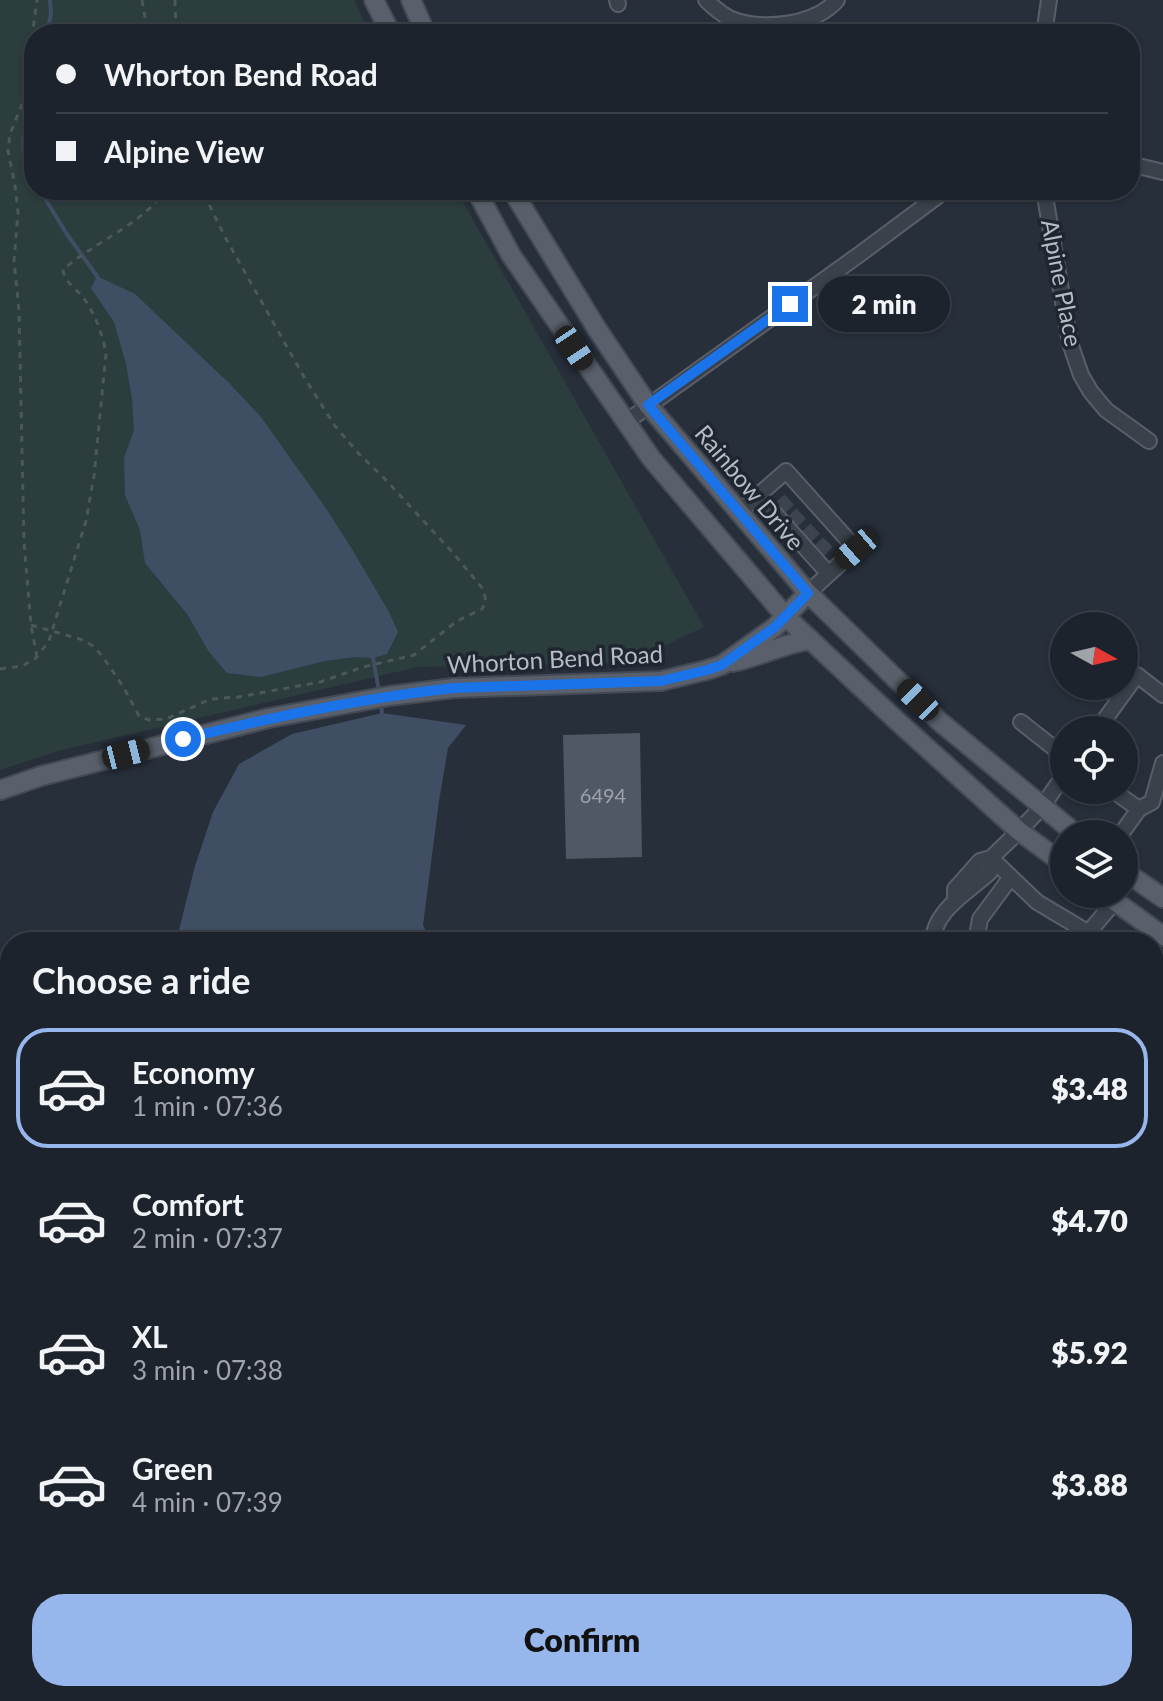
<!DOCTYPE html>
<html lang="en">
<head>
<meta charset="utf-8">
<style>
  body { margin:0; font-family:Lato,sans-serif; background:#2a2f38; color:#f1f3f6; height:100vh; display:flex; flex-direction:column; font-size:30px; white-space:nowrap }
  * { box-sizing:border-box; margin:0 }
  p { font-size:26px; color:#a0a4a9 }
  .icon { flex:none; width:44px; height:44px; fill:none; stroke:currentColor; stroke-width:2; stroke-linecap:round; stroke-linejoin:round }
  .map { position:relative; flex:1; overflow:hidden }
  .details { position:absolute; left:0px; top:932px; width:1164px; height:770px; display:flex; flex-direction:column; background:#1d232c; border-radius:32px 32px 0 0; box-shadow:0 2px 6px #0004,0 0 0 2px #3b4048 }
  .details>* { flex:none }
  .hud { position:absolute; left:24px; top:24px; width:1116px; height:176px; border-radius:32px; box-shadow:0 2px 6px #0004,0 0 0 2px #3b4048; display:grid; align-content:center; height:176px; padding:0 32px; background:#1d232c }
  .needle { width:52px; rotate:98deg }
  .fabs { position:absolute; left:1050px; top:612px; display:grid; gap:16px }
  .fabs a { display:grid; place-items:center; width:88px; height:88px; border-radius:50%; background:#1d232c; box-shadow:0 2px 6px #0004,0 0 0 2px #3b4048; font-size:40px }
  .end { position:absolute; width:36px; height:36px; margin:-18px; border:10px solid #1a73e8; background:#fff; box-shadow:0 0 0 4px #fff }
  .from { border-radius:50% }
  .bubble { position:absolute; height:56px; border-radius:28px; background:#1d232c; box-shadow:0 2px 6px #0004,0 0 0 2px #3b4048; font-size:26px; font-weight:800; line-height:56px; text-align:center }
  .car { position:absolute; width:24px; height:48px; margin:-24px -12px; border-radius:10px; box-shadow:0 0 6px 2px #0007; background:linear-gradient(#222 24%,#8ab4d8 0 40%,#222 0 76%,#8ab4d8 0 86%,#222 0) }
  .hud b { display:flex; align-items:center; gap:28px; height:76px; font-size:30px }
  .hud b+b { border-top:2px solid #3b4048 }
  .hud i { width:20px; height:20px; background:#f1f3f6 }
  ul { padding:0; list-style:none }
  li { display:flex; align-items:center; gap:24px; height:120px; margin:0 16px 12px; padding:0 16px; border:4px solid transparent; border-radius:32px }
  li div { flex:1 }
  li b { display:block; font-size:30px }
  li em { font-style:normal; font-weight:800 }
  li.selected { border-color:#97b6eb }
  li>.icon { width:72px; height:72px; stroke-width:1.5 }
  h2 { padding:0 32px; font-size:36px; line-height:96px }
  .primary-button { display:flex; gap:16px; margin-top:auto; padding:16px 32px }
  .primary-button a { flex:1; height:92px; border-radius:32px; background:#97b6eb; color:#111; font-size:32px; font-weight:800; line-height:92px; text-align:center }
  .map>svg:first-child { display:block }
</style>
</head>
<body>
<div class="map">
<svg width="1163" height="1701" viewBox="0 0 1163 1701">
  <rect width="100%" height="100%" fill="#272f3b"/>
  <path fill="#2c3d3e" d="M0,0H354L370,34H34V190H456L704,627L628,663L418,667L58,751L0,770Z"/>
  <path fill="#404e64" d="M97,276L135,294L230,384L261,417L325,507L352,549L389,612L398,632L387,654L373,658L356,657L325,661L261,677L227,673L209,652L187,614L145,563L140,530L125,495L124,458L134,430L132,399L126,364L114,322L91,288Z
    M382,713L466,725L448,748L439,801L423,925L431,942H176L195,866L213,812L239,764L292,734Z
    M1154,1031H1163V1119L1154,1127Z
    M97,1692H418L417,1701H101Z
    M659,1692H833L830,1701H653Z"/>
  <g fill="none" stroke-linecap="round" stroke-linejoin="round">
    <path stroke="#404e64" stroke-width="4" d="M47,34L51,14L50,0
      M34,89C26,123 14,149 34,181
      M40,190L66,233L97,276
      M373,658L379,691
      M381,703L382,713"/>
  </g>
  <path fill="#505865" d="M640,733L642,857L566,859L563,735Z"/>
  <g fill="none" stroke-linecap="round" stroke-linejoin="round">
    <path stroke="#3c4450" stroke-width="14" stroke-dasharray="14 7" stroke-linecap="butt" d="M779,509L791,498
      M791,523L803,512
      M805,538L817,527
      M818,552L829,541"/>
    <g stroke="#595f69" stroke-width="18">
      <path id="minor" d="M617,0L618,4
        M706,0C714,8 721,14 731,19C762,31 814,26 837,0
        M1044,34L1049,0
        M1130,164L1163,172
        M1044,190L1070,343L1081,375L1091,392L1106,410L1149,441
        M626,422L860,254L946,190
        M758,495L828,573
        M738,513L786,471L856,549L808,593
        M1021,722L1064,756
        M1097,730L1137,675L1163,695
        M1112,790L1139,809L1121,834
        M1139,809L1152,802L1163,763
        M991,858L1037,902L1104,942
        M955,898V889L980,861L991,858L1019,831L1042,807L1064,775
        M933,942C933,910 970,891 990,872L991,858
        M976,942L980,919L1011,877
        M1085,942L1089,932L1115,901"/>
    </g>
    <g stroke="#444a54" stroke-width="22">
      <path id="major" d="M374,0L391,34
        M411,0L426,34
        M476,190L511,255L651,458L786,617L896,720L1019,831L1064,864
        M512,190L597,329L648,405L808,593L939,721L1076,834
        M733,662C759,657 784,643 811,640
        M0,790L41,776L269,718L389,696L454,688L661,681L707,670L722,665L775,627L808,593
        M1124,871L1163,898
        M1105,894L1163,936"/>
    </g>
    <path stroke="#49585b" stroke-width="3" stroke-dasharray="6 6" stroke-linecap="butt" d="M142,0L148,34
      M175,0L176,34
      M31,625L83,640L93,646L103,657L124,688L139,716L149,720L166,719L211,699L238,697L320,682L363,667L414,655L457,621L482,609L486,601L483,589L454,554L384,478L359,454L335,426L304,377L225,237L202,190
      M37,657L31,625L24,542L19,310L14,261L18,212L15,185L8,151L10,134L23,102L37,0
      M0,669L22,666L35,659L49,641L52,631L86,521L94,476L106,354C103,336 96,316 85,300C78,289 65,284 63,270C89,245 150,220 164,190"/>
    <use href="#minor" stroke="#3b414b" stroke-width="14"/>
    <use href="#major" stroke="#59606b" stroke-width="18"/>
  </g>
  <g fill="none" stroke-linecap="round" stroke-linejoin="round">
    <path stroke="#1a73e8" stroke-width="10" d="M183,739C272,717 362,698 454,688L661,681L707,670L722,665L775,627L808,593L648,405L790,304"/>
  </g>
  <g text-anchor="middle" stroke-width="7" stroke-linejoin="round" paint-order="stroke">
    <g font-size="20" fill="#9ca3ae">
      <text x="603" y="803">6494</text>
    </g>
    <g font-size="24" fill="#b6bcc6" stroke="#202630">
      <text transform="translate(1061 283) rotate(79)" y="8">Alpine Place</text>
      <text transform="translate(749 488) rotate(50)" y="8">Rainbow Drive</text>
      <text transform="translate(555 660) rotate(-3)" y="8">Whorton Bend Road</text>
    </g>
  </g>
</svg>
<div class="fabs">
<a><svg class="needle" viewBox="-14 -14 28 28"><path d="M0-13l5 13h-10z" fill="#e53935"/><path d="M0 13l5-13h-10z" fill="#a0a4a9"/></svg></a>
<a><svg class="icon" aria-label="locate" viewBox="0 0 24 24"><circle cx="12" cy="12" r="6"/><path d="M12 2v4M12 18v4M2 12h4M18 12h4"/></svg></a>
<a><svg class="icon" aria-label="layers" viewBox="0 0 24 24"><path d="M12 4l9 5-9 5-9-5zM3 14l9 5 9-5"/></svg></a>
</div>
<i class="end from" style="left:183px;top:739px"></i>
<i class="end" style="left:790px;top:304px"></i>
<div class="bubble" style="left:818px;top:276px;width:132px">2 min</div>
<i class="car" style="left:574px;top:348px;rotate:146deg"></i>
<i class="car" style="left:856px;top:549px;rotate:229deg"></i>
<i class="car" style="left:918px;top:700px;rotate:314deg"></i>
<i class="car" style="left:126px;top:754px;rotate:76deg"></i>
<div class="hud">
<b><i class="from"></i>Whorton Bend Road</b>
<b><i></i>Alpine View</b>
</div>
<section class="details">
<h2>Choose a ride</h2>
<ul>
<li class="selected"><svg class="icon" aria-label="car" viewBox="0 0 24 24"><path d="M5 17H2v-5l4-1 3-4h7l3 4 3 1v5h-3M9 17h6M6 11h13"/><circle cx="7" cy="17" r="2"/><circle cx="17" cy="17" r="2"/></svg><div><b>Economy</b><p>1 min · 07:36</p></div><em>$3.48</em></li>
<li><svg class="icon" aria-label="car" viewBox="0 0 24 24"><path d="M5 17H2v-5l4-1 3-4h7l3 4 3 1v5h-3M9 17h6M6 11h13"/><circle cx="7" cy="17" r="2"/><circle cx="17" cy="17" r="2"/></svg><div><b>Comfort</b><p>2 min · 07:37</p></div><em>$4.70</em></li>
<li><svg class="icon" aria-label="car" viewBox="0 0 24 24"><path d="M5 17H2v-5l4-1 3-4h7l3 4 3 1v5h-3M9 17h6M6 11h13"/><circle cx="7" cy="17" r="2"/><circle cx="17" cy="17" r="2"/></svg><div><b>XL</b><p>3 min · 07:38</p></div><em>$5.92</em></li>
<li><svg class="icon" aria-label="car" viewBox="0 0 24 24"><path d="M5 17H2v-5l4-1 3-4h7l3 4 3 1v5h-3M9 17h6M6 11h13"/><circle cx="7" cy="17" r="2"/><circle cx="17" cy="17" r="2"/></svg><div><b>Green</b><p>4 min · 07:39</p></div><em>$3.88</em></li>
</ul>
<div class="primary-button"><a>Confirm</a></div>
</section>
</div>
</body>
</html>
